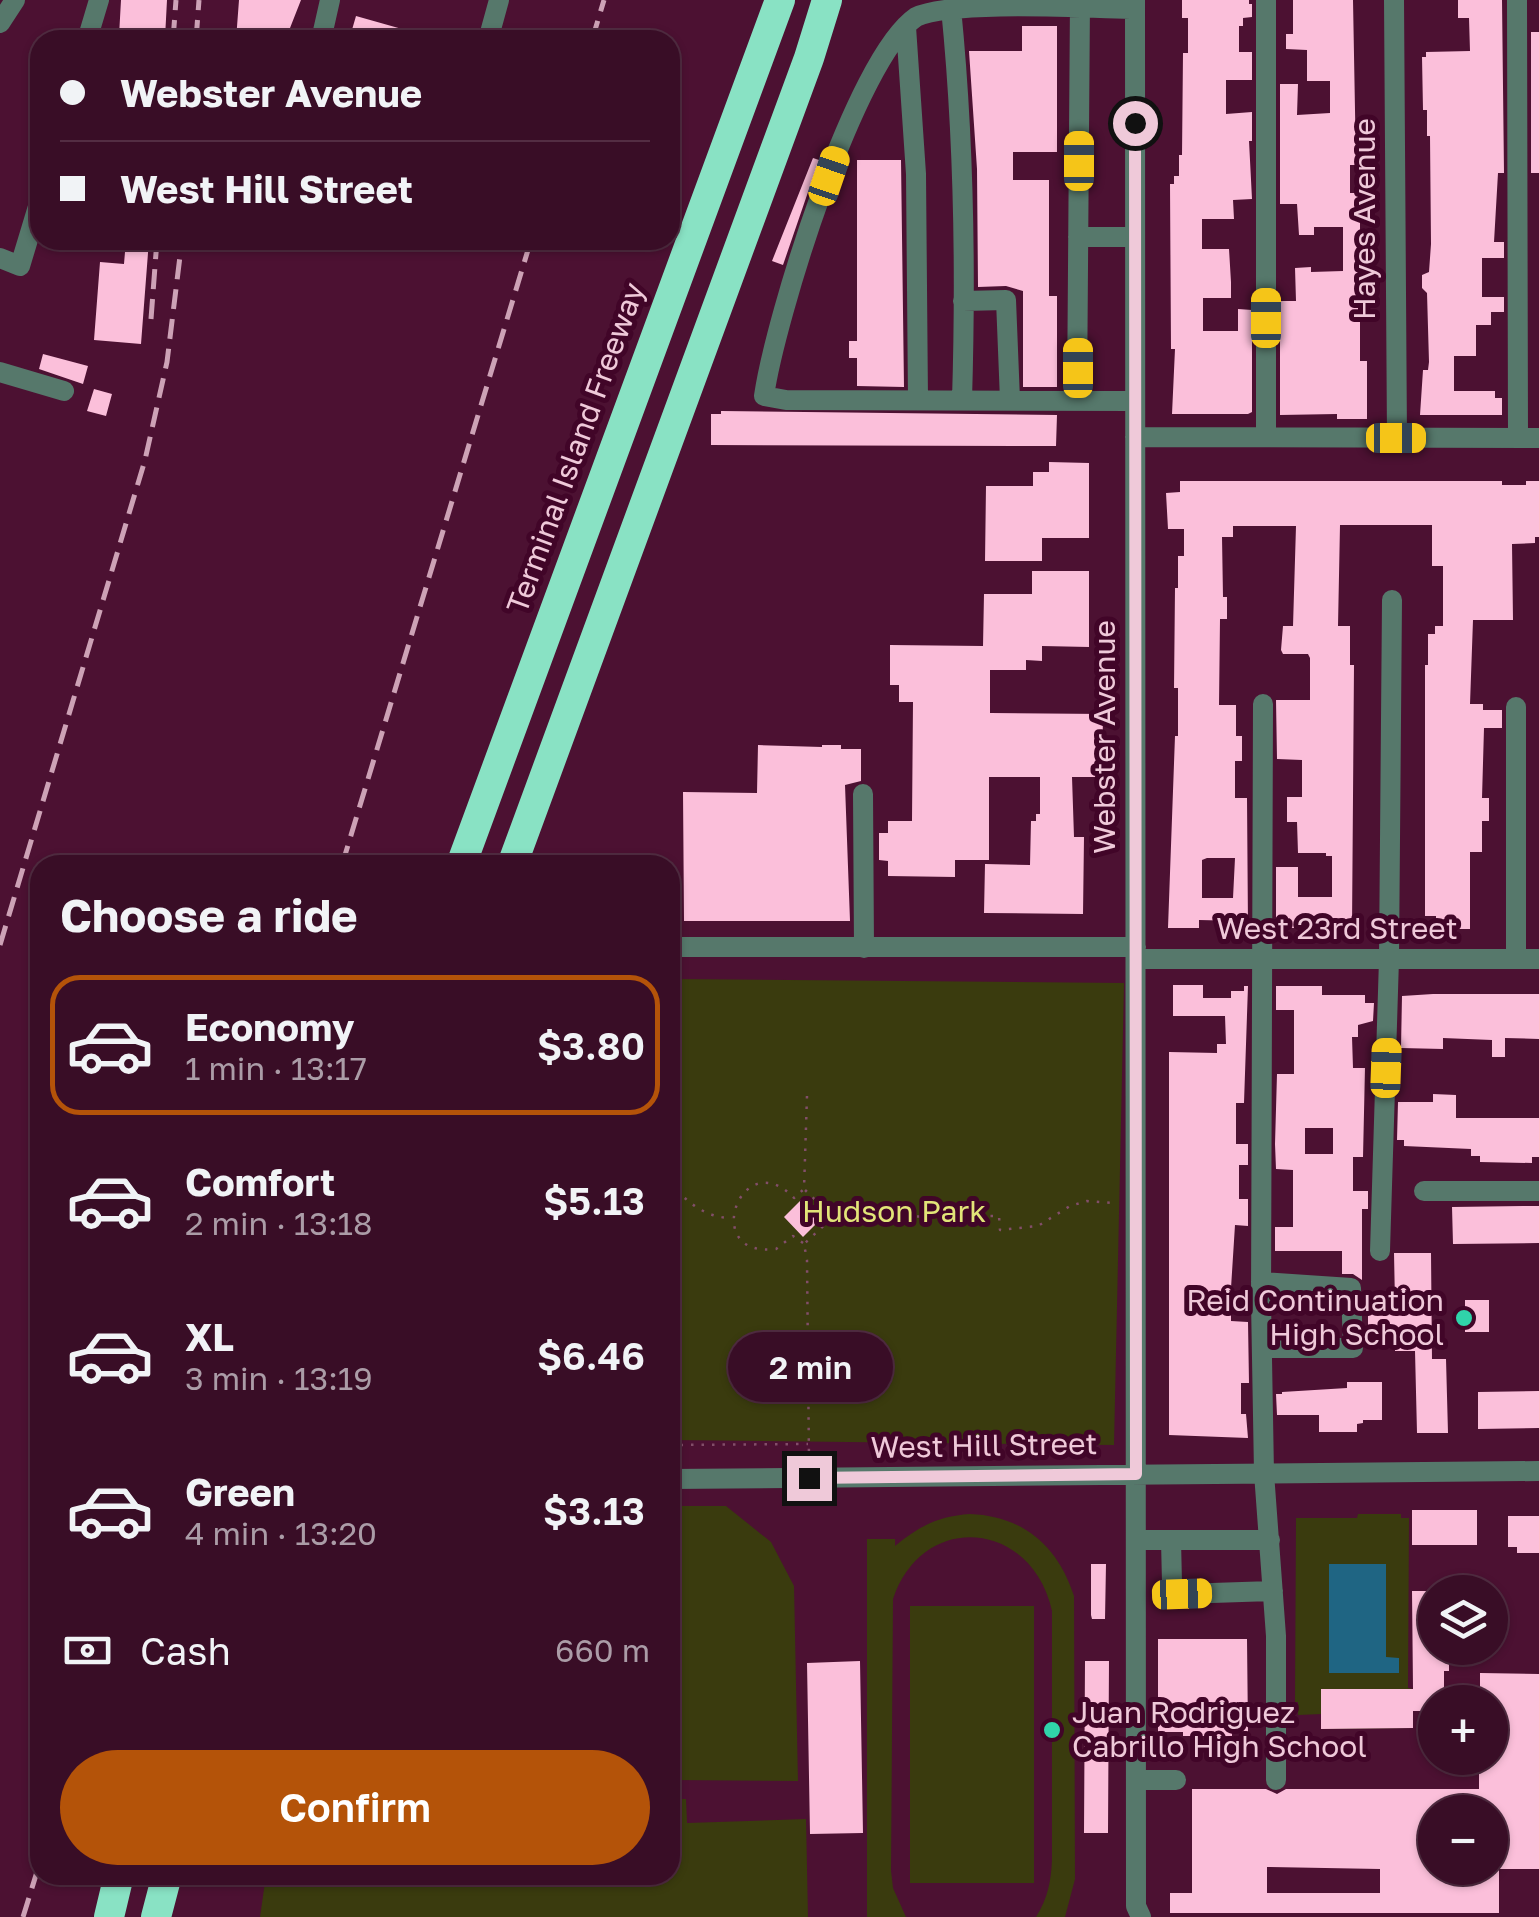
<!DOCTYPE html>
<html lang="en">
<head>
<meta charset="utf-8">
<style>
  body { margin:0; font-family:"Golos Text",sans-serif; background:#441b32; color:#f1f3f6; height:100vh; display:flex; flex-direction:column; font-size:38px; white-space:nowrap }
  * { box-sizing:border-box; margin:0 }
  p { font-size:32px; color:#ab9ca7 }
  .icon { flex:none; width:55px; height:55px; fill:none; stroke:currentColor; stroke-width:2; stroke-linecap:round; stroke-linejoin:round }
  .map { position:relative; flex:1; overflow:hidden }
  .side { position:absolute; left:30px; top:855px; width:650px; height:1030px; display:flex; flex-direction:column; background:#390d26; border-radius:30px; box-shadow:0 2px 8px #0004,0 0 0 2px #532d43 }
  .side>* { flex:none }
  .top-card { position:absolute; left:30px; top:30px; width:650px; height:220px; border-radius:30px; box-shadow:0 2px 8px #0004,0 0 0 2px #532d43; display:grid; align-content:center; height:220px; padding:0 30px; background:#390d26 }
  .fabs { position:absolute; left:1418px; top:1575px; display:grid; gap:20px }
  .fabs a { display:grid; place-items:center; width:90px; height:90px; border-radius:50%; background:#390d26; box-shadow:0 2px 8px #0004,0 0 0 2px #532d43; font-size:50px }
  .end { position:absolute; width:45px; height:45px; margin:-22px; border:12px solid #efc9d9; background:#111; box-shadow:0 0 0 5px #111 }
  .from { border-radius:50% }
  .bubble { position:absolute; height:70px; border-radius:35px; background:#390d26; box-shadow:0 2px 8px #0004,0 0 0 2px #532d43; font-size:32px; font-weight:600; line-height:70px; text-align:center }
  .car { position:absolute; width:30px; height:60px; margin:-30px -15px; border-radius:12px; box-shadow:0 0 8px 2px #0007; background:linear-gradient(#f5c518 24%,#345 0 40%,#f5c518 0 76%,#345 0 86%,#f5c518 0) }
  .top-card b { display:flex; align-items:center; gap:35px; height:95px; font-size:38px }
  .top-card b+b { border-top:2px solid #532d43 }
  .top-card i { width:25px; height:25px; background:#f1f3f6 }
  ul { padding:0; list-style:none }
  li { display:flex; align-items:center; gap:30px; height:140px; margin:0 20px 15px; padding:0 10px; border:5px solid transparent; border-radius:30px }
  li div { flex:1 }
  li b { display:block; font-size:38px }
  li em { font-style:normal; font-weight:600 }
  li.on { border-color:#b45309 }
  li>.icon { width:90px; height:90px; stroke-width:1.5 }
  h2 { padding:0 30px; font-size:45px; line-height:120px }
  .pay { display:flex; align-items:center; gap:25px; height:110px; padding:0 30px; font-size:38px }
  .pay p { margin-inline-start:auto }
  .action { display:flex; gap:20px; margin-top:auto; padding:20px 30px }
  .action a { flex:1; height:115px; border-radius:60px; background:#b45309; color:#fff; font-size:40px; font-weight:600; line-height:115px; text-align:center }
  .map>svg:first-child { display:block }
</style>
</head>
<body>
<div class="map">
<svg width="1539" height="1917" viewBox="0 0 1539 1917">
  <rect width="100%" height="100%" fill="#4c1132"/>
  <path fill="#3a3b0e" d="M670,979L1124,983L1114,1445L670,1440Z
    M670,1506H726L771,1542L794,1586L798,1781L670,1780Z
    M970,1514C1023,1516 1058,1546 1074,1596L1075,1879L1065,1917H1036C1048,1898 1051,1881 1052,1860V1611C1032,1520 923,1510 893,1599L891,1871L893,1888L906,1917H867V1539H895V1546C919,1526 939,1516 970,1514Z
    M1358,1514H1401V1518H1409L1408,1688L1413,1689V1728L1321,1729L1322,1714L1298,1715V1702H1295L1296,1518H1357Z
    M910,1606H1034V1883H910Z
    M670,1799H686L687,1823L806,1819L808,1917H260L266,1875H670Z"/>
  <path fill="#1f6583" d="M1329,1564H1386V1657L1399,1658V1673H1329Z"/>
  <path fill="#fbbfda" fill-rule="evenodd" d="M121,0H167L165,38L119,36Z
    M239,0H301L290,28L309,29L308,40H236Z
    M1182,0H1249V4H1252V17L1243,18V26H1239V52H1252V80H1226V114L1252,112V141H1249L1252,199L1233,200L1234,219H1202V249H1229L1231,282V298H1203V331H1238V309L1252,310V412L1248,414H1172L1175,349H1171L1170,184H1174V176H1179V155H1182L1183,53H1188V18H1182Z
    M1293,0H1353L1356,165H1350V193H1358L1360,207V361H1367V419H1337V414L1280,415V301H1296L1295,268L1311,267V272L1343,271V227H1314V235H1299L1297,204H1280V84H1298L1297,115L1330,113V81H1307V50L1286,49V34H1293Z
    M1458,0H1502L1504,173H1498L1494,242H1504V258H1482V297H1504V312H1491V325H1476V356H1454V391H1495V398H1502V415H1420L1423,370H1428L1429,362L1427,293L1422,288V275L1429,272L1431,244L1430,136H1427V110H1423L1422,57H1426V52L1470,51L1469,18H1458Z
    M356,16L402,29L399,40H349Z
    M1022,26H1057V152H1013V180H1049V296H1057V387H1023V291L1006,286L978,287L977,169L969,51H1022Z
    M1531,32H1539V173H1531Z
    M813,158L819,160L783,265L772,261Z
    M857,160H901L904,387L857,386V358H849V341H857Z
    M126,240H149L141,344L94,340L100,262L124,264Z
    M43,354L88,366L83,384L39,369Z
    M94,389L112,394L106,416L87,411Z
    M721,411L1057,415L1056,446L711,445V414H721Z
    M1049,462L1089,463V538H1042V561H985L986,486H1033V472H1049Z
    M1180,481H1502V485H1526V481H1539V537H1535V543L1512,544L1513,620H1473L1470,704H1483V710H1502V728H1484L1482,798H1489V821H1482V852H1470V929H1436V916H1425V665H1428V634H1435V626H1443V566H1432V525H1340L1338,626H1350V665H1354L1352,928H1328V921H1294V928H1276V867H1298V897H1332V856H1326V853H1298L1297,822H1287V797H1302V760L1277,759L1276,700H1310V658L1308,654H1283L1281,650L1283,626H1293L1296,526H1233V537H1222L1223,597H1227V619H1220L1219,705H1236V736H1242V761H1235V798H1247L1248,928H1241V921L1199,920V928H1168L1175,736H1178V688H1174L1175,588H1178V556H1184V529H1168L1166,493L1180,492ZM1207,858H1235L1233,898H1202V860Z
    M1032,571H1089V647L1042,646V661L1026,660V670H990V713L1103,714L1102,777H1072L1074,837H1084L1083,914L984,913L985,864L1030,865L1031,821H1036V814H1040V777H989V860H955V877L888,876V861L879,860V833H888V821H912L913,702H899V685H890V645L983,646L984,594H1032Z
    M758,745L822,747V745H841V749H861V781L845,785L850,921H684L683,792L757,793Z
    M1173,985H1203V998H1231V991H1244V986H1248L1244,1103H1236V1144H1248V1165H1239V1199H1248V1226L1235,1225L1231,1288V1321L1248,1322L1249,1383H1241V1414H1246L1248,1438L1169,1435V1052L1217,1053V1044H1226L1225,1016H1173Z
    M1276,986H1322V995H1365V1003H1374L1373,1021L1358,1025V1037H1352L1353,1068H1365L1363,1157H1353V1191H1368V1209H1362V1280L1353,1274H1342V1251H1275V1227H1293V1170L1276,1169L1275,1144L1277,1074H1294V1010H1276ZM1305,1128H1333V1154H1305Z
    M1433,994H1539V1039L1505,1038V1057H1492V1040L1443,1038V1049L1401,1048L1402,996Z
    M1433,1094L1456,1095V1118H1539V1157H1532V1163L1480,1162V1156H1471V1149L1404,1146V1140H1397L1398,1102H1433Z
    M803,1198L823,1217L803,1237L784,1217Z
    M1523,1206H1539V1243L1453,1244L1452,1207Z
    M1394,1253H1431L1432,1359H1446L1448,1433H1417L1415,1351H1395V1328L1368,1327V1303H1395Z
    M1465,1300H1489V1332H1465Z
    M1347,1382H1382V1420H1363V1423L1357,1424V1432H1319V1415H1277L1276,1394H1282V1392L1347,1388Z
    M1539,1391V1428L1478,1429V1392Z
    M1412,1510H1477V1545H1412Z
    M1508,1516H1539V1553H1517V1547H1508Z
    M1091,1564H1106L1105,1619H1092L1091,1615Z
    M1412,1591H1435V1648H1449V1671H1444V1702H1435V1711H1413V1728L1321,1729V1689H1413Z
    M1158,1639H1247L1248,1732H1232V1736H1183V1732H1158Z
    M860,1661L863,1833L810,1834L807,1663Z
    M1085,1661H1109L1108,1833H1084Z
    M1480,1673L1539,1674V1869H1499V1913H1170V1893H1192V1789H1266L1277,1794L1286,1789H1479V1758H1490V1702H1480ZM1435,1812H1490V1868H1435ZM1267,1867L1380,1869V1893H1267Z"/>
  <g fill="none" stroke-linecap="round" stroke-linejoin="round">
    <path stroke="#824e69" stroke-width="2.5" stroke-dasharray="2.5 8" stroke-linecap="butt" d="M807,1096L804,1189L833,1217L804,1244L807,1260L809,1460
      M670,1183C687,1202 705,1218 732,1218
      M833,1217L999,1216L1000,1230L1038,1226L1070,1206L1087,1201L1114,1203
      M803,1243L793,1236L776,1249C699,1259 741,1142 794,1198L804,1189
      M670,1445L808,1444"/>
    <path stroke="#56786b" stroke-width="20" d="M1135,0L1136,1906L1141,1917
      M1266,0V437
      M1394,0L1397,438
      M1517,0L1518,438
      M951,8C964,138 966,269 962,400
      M1135,9C1087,8 952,0 916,17C855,59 775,319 764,396L786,400L1135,401
      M0,23L15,0
      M906,27L916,174L918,400
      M87,40L99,0
      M321,40L330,0
      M488,40L499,0
      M1078,237H1135
      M0,258L20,266L40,200
      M963,301L1006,300L1010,400
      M0,372L64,391
      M1077,401L1080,0
      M1135,437L1539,438
      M1263,704L1261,1301L1264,1473L1276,1636V1780
      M863,794L864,948
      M670,947H1136
      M1136,959H1539
      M1516,959V707
      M1424,1191H1539
      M1380,1251L1389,959L1392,600
      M1261,1282L1351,1288L1353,1348H1262
      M670,1479L1539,1471
      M1136,1540H1270
      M1171,1540L1172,1583L1182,1594L1273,1591
      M1136,1780H1176"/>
    <path stroke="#89e2c4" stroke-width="30" d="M461,865L780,0
      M512,865L809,58L827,0
      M109,1917L119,1875
      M156,1917L167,1875"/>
    <path stroke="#cda2b6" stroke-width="5" stroke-dasharray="20 10" stroke-linecap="butt" d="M173,40L176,0
      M196,40L199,0
      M592,40L604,0
      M151,319L157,240
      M342,865L531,240
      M0,945L145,460L167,362L182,240
      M23,1917L40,1862"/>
  </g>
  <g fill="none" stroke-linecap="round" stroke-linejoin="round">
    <path stroke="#efc9d9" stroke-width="12" d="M809,1478L1136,1474L1135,123"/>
  </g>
  <g fill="#30d4aa" stroke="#410528" stroke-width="4">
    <circle cx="1464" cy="1318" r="10"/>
    <circle cx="1052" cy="1730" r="10"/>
  </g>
  <g text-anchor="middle" stroke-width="10" stroke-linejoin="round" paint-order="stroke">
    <g font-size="30" fill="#efc9d9" stroke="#410528">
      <text transform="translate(1365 219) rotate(-90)" y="10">Hayes Avenue</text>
      <text transform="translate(576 448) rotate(-70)" y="10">Terminal Island Freeway</text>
      <text transform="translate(1105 737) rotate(-90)" y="10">Webster Avenue</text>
      <text x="1337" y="939">West 23rd Street</text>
      <text transform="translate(984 1446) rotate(-1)" y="10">West Hill Street</text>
    </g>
    <g font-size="30" fill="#e2e578" stroke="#410528">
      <text x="894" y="1222">Hudson Park</text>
    </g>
    <g font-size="30" fill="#efc9d9" stroke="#410528" text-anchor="end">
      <text x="1444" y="1311">Reid Continuation<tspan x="1444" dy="34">High School</tspan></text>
      <text x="1072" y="1723" text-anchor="start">Juan Rodriguez<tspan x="1072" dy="34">Cabrillo High School</tspan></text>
    </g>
  </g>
</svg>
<div class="fabs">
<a><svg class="icon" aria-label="layers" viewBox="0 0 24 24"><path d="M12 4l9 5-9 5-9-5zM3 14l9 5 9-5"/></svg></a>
<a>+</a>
<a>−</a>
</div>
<i class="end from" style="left:1135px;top:123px"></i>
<i class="end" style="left:809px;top:1478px"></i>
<div class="bubble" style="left:728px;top:1332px;width:165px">2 min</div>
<i class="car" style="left:1079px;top:161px;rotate:0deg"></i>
<i class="car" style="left:829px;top:176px;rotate:19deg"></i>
<i class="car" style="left:1266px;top:318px;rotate:0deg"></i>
<i class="car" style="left:1078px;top:368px;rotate:0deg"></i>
<i class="car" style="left:1396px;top:438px;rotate:90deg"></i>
<i class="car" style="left:1386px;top:1068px;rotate:2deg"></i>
<i class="car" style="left:1182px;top:1594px;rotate:88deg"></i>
<div class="top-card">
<b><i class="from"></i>Webster Avenue</b>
<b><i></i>West Hill Street</b>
</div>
<section class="side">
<h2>Choose a ride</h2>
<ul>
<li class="on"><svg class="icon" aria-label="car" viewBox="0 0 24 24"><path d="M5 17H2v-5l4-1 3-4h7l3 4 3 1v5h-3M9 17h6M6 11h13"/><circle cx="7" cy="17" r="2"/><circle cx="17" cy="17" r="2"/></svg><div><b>Economy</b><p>1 min · 13:17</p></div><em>$3.80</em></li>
<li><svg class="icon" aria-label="car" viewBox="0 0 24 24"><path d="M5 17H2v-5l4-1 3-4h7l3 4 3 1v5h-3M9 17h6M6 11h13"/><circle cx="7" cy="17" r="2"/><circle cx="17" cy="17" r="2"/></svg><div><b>Comfort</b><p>2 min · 13:18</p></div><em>$5.13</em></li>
<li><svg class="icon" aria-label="car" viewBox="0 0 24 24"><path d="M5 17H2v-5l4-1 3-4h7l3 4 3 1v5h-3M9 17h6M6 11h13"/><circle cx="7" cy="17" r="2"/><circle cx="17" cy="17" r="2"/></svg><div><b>XL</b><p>3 min · 13:19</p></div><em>$6.46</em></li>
<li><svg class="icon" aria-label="car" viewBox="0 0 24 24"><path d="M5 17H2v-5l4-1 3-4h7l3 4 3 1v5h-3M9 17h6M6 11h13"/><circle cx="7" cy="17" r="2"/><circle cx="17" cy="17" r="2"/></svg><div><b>Green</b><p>4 min · 13:20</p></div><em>$3.13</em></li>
</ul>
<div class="pay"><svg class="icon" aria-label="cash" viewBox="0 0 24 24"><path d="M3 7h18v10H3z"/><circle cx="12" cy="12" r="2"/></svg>Cash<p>660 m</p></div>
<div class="action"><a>Confirm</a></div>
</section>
</div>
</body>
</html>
